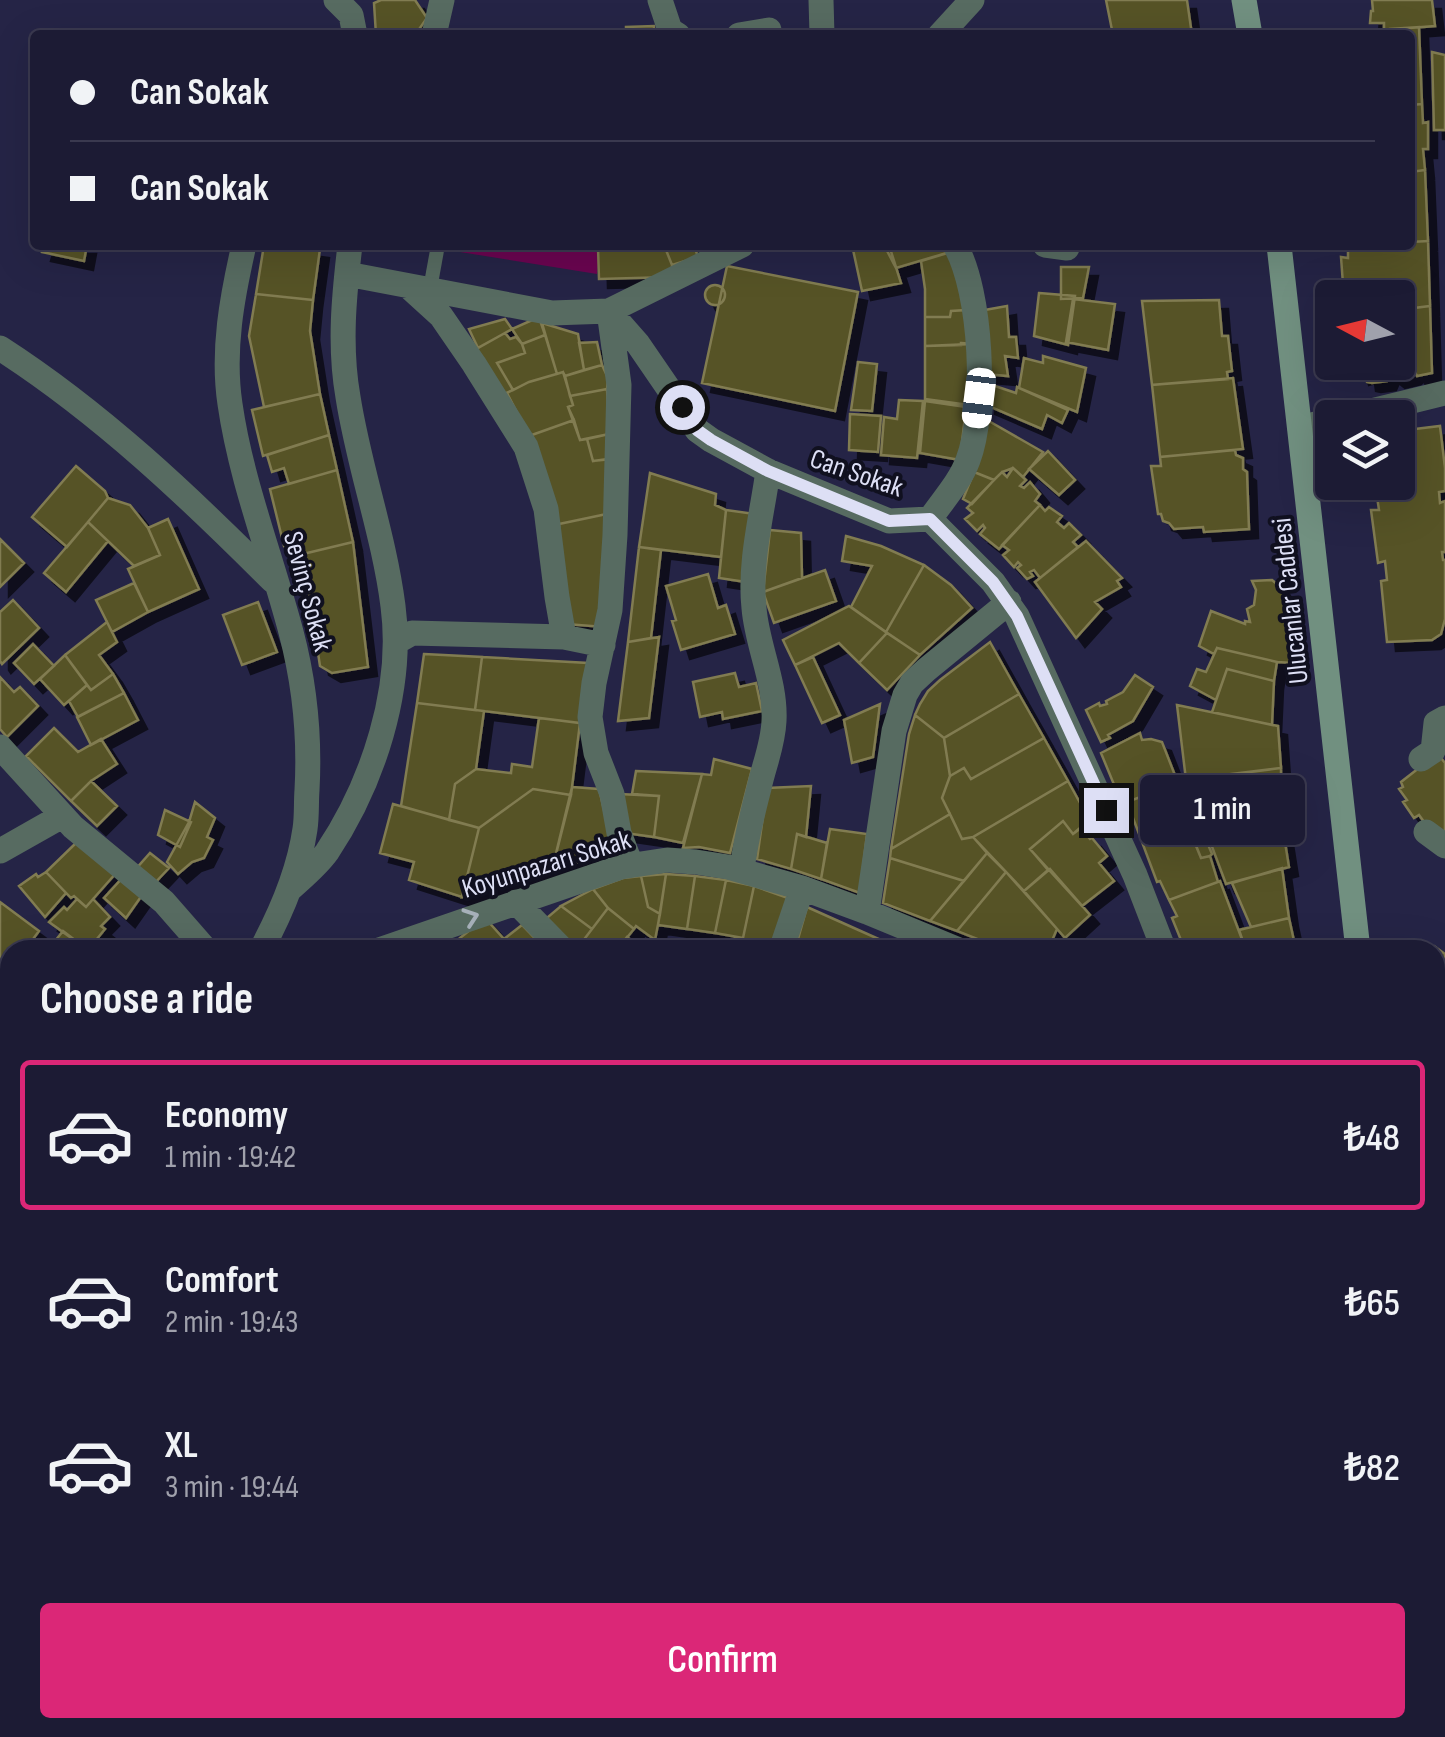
<!DOCTYPE html>
<html lang="en">
<head>
<meta charset="utf-8">
<style>
  body { margin:0; font-family:"Sofia Sans Condensed",sans-serif; background:#292840; color:#f1f3f6; height:100vh; display:flex; flex-direction:column; font-size:38px; white-space:nowrap }
  * { box-sizing:border-box; margin:0 }
  p { font-size:32px; color:#a0a1ac }
  .icon { flex:none; width:55px; height:55px; fill:none; stroke:currentColor; stroke-width:2; stroke-linecap:round; stroke-linejoin:round }
  .map { position:relative; flex:1; overflow:hidden }
  .drawer { position:absolute; left:0px; top:940px; width:1445px; height:798px; display:flex; flex-direction:column; background:#1c1b34; border-radius:30px 30px 0 0; box-shadow:0 10px 40px #0002,0 0 0 2px #3a394f }
  .drawer>* { flex:none }
  .banner { position:absolute; left:30px; top:30px; width:1385px; height:220px; border-radius:10px; box-shadow:0 10px 40px #0002,0 0 0 2px #3a394f; display:grid; align-content:center; height:220px; padding:0 40px; background:#1c1b34 }
  .needle { width:65px; rotate:277deg }
  .controls { position:absolute; left:1315px; top:280px; display:grid; gap:20px }
  .controls a { display:grid; place-items:center; width:100px; height:100px; border-radius:10px; background:#1c1b34; box-shadow:0 10px 40px #0002,0 0 0 2px #3a394f; font-size:50px }
  .end { position:absolute; width:45px; height:45px; margin:-22px; border:12px solid #dddff5; background:#111; box-shadow:0 0 0 5px #111 }
  .from { border-radius:50% }
  .bubble { position:absolute; height:70px; border-radius:10px; background:#1c1b34; box-shadow:0 10px 40px #0002,0 0 0 2px #3a394f; font-size:32px; font-weight:600; line-height:70px; text-align:center }
  .car { position:absolute; width:30px; height:60px; margin:-30px -15px; border-radius:12px; box-shadow:0 0 8px 2px #0007; background:linear-gradient(#fff 24%,#345 0 40%,#fff 0 76%,#345 0 86%,#fff 0) }
  .banner b { display:flex; align-items:center; gap:35px; height:95px; font-size:38px }
  .banner b+b { border-top:2px solid #3a394f }
  .banner i { width:25px; height:25px; background:#f1f3f6 }
  ul { padding:0; list-style:none }
  li { display:flex; align-items:center; gap:30px; height:150px; margin:0 20px 15px; padding:0 20px; border:5px solid transparent; border-radius:10px }
  li div { flex:1 }
  li b { display:block; font-size:38px }
  li em { font-style:normal; font-weight:600 }
  li.active { border-color:#db2777 }
  li>.icon { width:90px; height:90px; stroke-width:1.5 }
  h2 { padding:0 40px; font-size:45px; line-height:120px }
  .primary-button { display:flex; gap:20px; margin-top:auto; padding:20px 40px }
  .primary-button a { flex:1; height:115px; border-radius:10px; background:#db2777; color:#fff; font-size:40px; font-weight:600; line-height:115px; text-align:center }
  .map>svg:first-child { display:block }
</style>
</head>
<body>
<div class="map">
<svg width="1445" height="1737" viewBox="0 0 1445 1737">
  <defs>
    <filter id="shadow"><feDropShadow dx="9" dy="9" stdDeviation="0" flood-color="#0009"/></filter>
  </defs>
  <rect width="100%" height="100%" fill="#252446"/>
  <path fill="#6a0550" d="M461,245H600L597,274L460,252Z
    M10,1187V1559L0,1555V1194Z"/>
  <path fill="#575227" stroke="#817c51" stroke-width="2.5" filter="url(#shadow)" d="M381,0H415L427,18L415,35H376L374,3Z
    M1106,0H1187L1192,35H1113Z
    M1372,0H1432L1435,26L1384,30V23H1370L1371,11H1373Z
    M654,26V35H626V27Z
    M1419,27L1422,104L1411,105L1410,35H1390V29Z
    M1432,52L1445,55V130H1434Z
    M1422,104L1423,123L1428,122V149H1423L1425,170L1410,172V105Z
    M1425,170L1428,241L1410,242V172Z
    M1428,241L1430,306L1398,310V298H1344L1341,257L1348,258V248L1410,245V242Z
    M44,245H87L84,261L42,252Z
    M264,245H290L320,249L313,300L256,294Z
    M625,245H664L672,265V277L599,279L598,247Z
    M664,245H694L698,257L672,265Z
    M852,245H868L869,248L877,245H889L901,283L862,291Z
    M884,245H947L950,252L896,268Z
    M954,251L966,310L951,311L950,317H925V289L921,261Z
    M727,266L858,292L835,411L702,383Z
    M1061,267H1089L1083,298L1061,299Z
    M705 295a10 10 0 1 1 20 0a10 10 0 1 1-20 0Z
    M1039,293L1075,296L1068,345L1034,336Z
    M256,294L313,300L310,331L320,394L264,407L249,336Z
    M1073,299L1115,304L1108,350L1066,342Z
    M1219,300L1222,336H1228L1232,371L1227,372L1228,379L1152,385L1142,301Z
    M1007,306L1009,337H1016L1018,358L1005,356L1008,376L985,374L979,311Z
    M1430,306L1432,373L1417,376L1415,372L1412,375L1396,379L1390,374L1387,381L1372,383L1367,382L1366,374L1360,376L1355,362H1398V310Z
    M966,310L971,344L925,346V317H950L951,311Z
    M539,317L545,335L522,344L512,329Z
    M505,319L512,329L478,348L469,329Z
    M542,323L578,334L584,370L565,376L563,372L557,374Z
    M505,333L510,339L516,337L522,344L525,353L497,363L513,390L504,394L476,349Z
    M545,335L557,374L529,382L513,390L497,363L525,353L522,344Z
    M597,342L602,365L584,370L579,343Z
    M961,343L974,344L969,405L925,399V346L961,345Z
    M1043,356L1086,368L1077,412L1019,388L1024,358L1043,363Z
    M858,362L877,364L872,411L851,410Z
    M602,365L608,378L607,389L570,396L565,376Z
    M563,372L573,405L568,407L574,420L529,436L507,393L529,382Z
    M1233,378L1243,449L1160,457L1152,385Z
    M989,384L1016,393L1017,387L1068,410L1062,423L1047,415L1042,429L986,405Z
    M607,389L609,434L580,440L568,407L573,405L570,396Z
    M320,394L329,435L263,456L252,410Z
    M899,400L923,401L917,458L881,455L884,417L897,419Z
    M925,401L966,407L960,460L920,453Z
    M850,414L881,416L878,452L849,450Z
    M574,420L580,440L587,439L593,461L612,459L607,514L559,524L529,436Z
    M987,420L1043,452L1023,477L1013,468L1002,472L994,480L974,472Z
    M1440,426L1445,468V491L1439,492L1440,503L1445,501V552H1442L1443,560H1445V619L1441,634L1432,640L1387,642L1381,581L1387,580L1385,561L1378,563L1371,510H1379L1376,490L1369,491L1368,482H1398V431Z
    M609,434L608,459L593,461L587,439Z
    M329,435L337,470L289,484L284,468L272,472L267,455Z
    M1235,450L1236,455L1243,458V469L1247,472L1249,529L1204,532L1203,527L1174,529L1169,523L1163,521L1161,514H1158L1151,466H1161L1160,457Z
    M1048,451L1075,480L1059,495L1029,469Z
    M76,466L105,491L108,498L67,547L32,517Z
    M1013,468L1026,480L1020,486L1024,488L1030,482L1040,494L1035,501L1040,505L999,549L980,534L985,528L983,525L977,531L965,519L973,513L967,508L1002,472L1007,477Z
    M337,470L353,542L303,554L288,545L284,546L270,489Z
    M974,472L994,480L972,504L963,499Z
    M650,473L716,494L715,505L726,510L721,557L639,547Z
    M108,498L130,505L148,528L160,555L134,566L88,522Z
    M1040,505L1045,511L1049,507L1062,516L1057,522L1064,528L1069,523L1081,535L1073,542L1078,547L1040,578L1034,570L1030,572L1033,576L1027,579L1017,568L1021,565L1018,562L1014,567L1003,555L1009,550L1002,545Z
    M726,510L755,514L746,582L719,578Z
    M611,513L604,627L566,624L559,524Z
    M168,519L199,589L148,612L128,569L160,555L148,528Z
    M88,522L108,541L66,592L44,573Z
    M770,530L801,533L802,578L763,592Z
    M846,536L881,546L924,565L886,632L851,607L872,566L842,561Z
    M0,539L24,563L0,587Z
    M1086,541L1122,578L1117,581L1121,587L1095,602L1102,609L1076,638L1035,582Z
    M353,542L368,667L332,673L320,666L303,554Z
    M639,547L661,550L651,638L628,642Z
    M924,565L951,585L972,608L920,655L886,632Z
    M825,570L836,601L774,623L763,592Z
    M708,574L718,608L726,605L735,634L681,650L672,621L676,620L666,586Z
    M1272,580L1284,590L1293,663L1277,662L1217,648L1214,654L1199,646L1211,611L1245,624V621L1250,622L1247,609L1254,605L1256,590L1252,581Z
    M134,583L148,612L112,632L96,600Z
    M13,600L39,628L2,664L0,661V612Z
    M258,602L277,652L242,665L223,615Z
    M849,606L887,633L859,663L839,643L795,665L783,640Z
    M107,622L117,642L99,655L113,674L91,690L65,655Z
    M887,633L920,655L887,690L859,663Z
    M659,637L649,718L618,721L628,642Z
    M990,642L1019,694L944,738L915,715L920,704L928,691L940,680Z
    M33,644L54,666L34,684L14,663Z
    M1217,648L1277,662L1274,681L1227,669L1216,700L1190,686L1197,669L1206,672Z
    M424,654L482,657L475,710L417,703Z
    M65,655L87,685L64,705L40,679Z
    M482,657L588,663L580,723L475,710Z
    M813,657L840,715L822,723L795,665Z
    M1227,669L1274,681L1272,725L1212,712Z
    M735,673L739,687L756,683L762,711L723,719L722,712L700,717L693,682Z
    M113,674L124,693L78,717L69,701L87,685L91,690Z
    M1135,675L1153,687L1133,721L1108,735L1110,738L1101,742L1086,710L1099,703L1100,706L1107,704L1106,701L1123,692Z
    M0,677L14,692L20,687L38,706L7,737L0,729Z
    M124,693L138,720L91,745L77,717Z
    M1019,694L1044,738L971,779L964,768L950,776L944,738Z
    M417,703L484,711L476,769L455,784L449,820L401,806Z
    M880,704L873,757L852,763L844,720Z
    M1177,705L1278,726L1281,768L1186,780Z
    M915,715L944,738L950,776L942,798L950,814L891,849L909,734Z
    M539,718L580,723L571,795L533,789L479,828L449,820L455,784L476,769L511,773L512,764L532,767Z
    M54,728L78,752L101,739L117,764L91,781L71,801L26,756Z
    M1140,733L1142,740L1151,739L1162,742L1178,783L1122,804L1101,753Z
    M1044,738L1068,781L973,837L962,839L942,798L950,776L964,768L971,779Z
    M1433,757L1441,758L1445,763V839L1427,826L1419,815L1414,818L1403,802L1407,800L1399,789L1403,787L1401,782Z
    M714,759L752,769L730,853L699,847L683,848L702,774L711,775Z
    M1281,768V817L1211,844L1184,787L1191,779Z
    M636,771L702,774L683,843L654,837L659,796L632,794Z
    M91,781L117,806L97,826L71,801Z
    M1068,781L1085,812L1082,814L1088,821L1073,834L1063,821L1030,849L1048,870L1024,891L973,837Z
    M1172,785L1201,858L1210,856L1218,882L1169,900L1160,881L1157,882L1127,802Z
    M811,786L806,837L797,834L791,869L757,859L767,788Z
    M572,787L599,789L614,852L552,870Z
    M1184,787L1212,854L1210,856L1201,858L1173,790Z
    M533,789L571,795L552,870L462,897L479,828Z
    M619,794L659,796L654,837L625,833Z
    M195,802L215,818L207,837L213,840L204,858L192,862L178,874L167,862L189,822Z
    M393,804L479,828L462,897L409,880L414,862L380,853Z
    M165,810L191,822L180,847L158,835Z
    M950,814L962,839L973,837L987,853L964,881L890,858L891,849Z
    M1281,817L1289,867L1226,884L1211,844Z
    M1063,821L1073,834L1081,828L1090,839L1092,838L1107,856L1099,863L1114,881L1082,906L1030,849Z
    M830,829L867,834L860,893L821,879Z
    M797,834L827,843L821,879L791,869Z
    M77,842L117,872L86,907L74,896L71,898L46,872Z
    M150,853L169,868L152,886L135,870Z
    M987,853L1006,872L957,931L930,921Z
    M890,858L964,881L930,921L883,903Z
    M1282,868L1289,918L1251,927L1232,883Z
    M1050,869L1090,915L1065,938L1024,891Z
    M46,872L66,893L45,917L19,886L36,874L38,877Z
    M1006,872L1057,929L1048,950H1005L957,931Z
    M666,874L660,914L648,907L641,876Z
    M666,874L695,876L687,929L658,925Z
    M125,875L145,891L126,918L104,898Z
    M641,876L648,907L660,914L655,940L636,926L634,929L608,908L593,889L623,878Z
    M695,876L726,880L715,933L687,929Z
    M726,880L754,886L743,938L715,933Z
    M1220,881L1246,950H1185L1172,918L1177,916L1169,900Z
    M754,886L788,898L772,950L732,948L735,937L743,938Z
    M593,889L608,908L592,929L561,906Z
    M77,899L86,907L93,899L110,917L101,926L105,929L88,950L49,922L64,907L67,910Z
    M0,902L39,931L25,950H10V970L5,977L0,974Z
    M561,906L592,929L576,950H570L542,922Z
    M807,907L892,945L890,950H795Z
    M608,908L634,929L617,950H576Z
    M485,918L504,939L522,925L546,950H470L460,938Z
    M1289,918L1296,950H1246L1239,930Z
    M63,931L88,950H48Z
    M627,937L644,950H617Z
    M1434,946L1445,954V998L1435,999V950H1412Z
    M1445,998V1041L1435,1043V999Z
    M1445,1041V1118H1435V1043Z
    M0,1348L10,1352V1559L0,1555Z
    M8,1413L10,1414V1495L5,1497L0,1495V1416Z
    M0,1555L10,1559V1728H111L107,1737H0Z
    M0,1610L10,1612V1647L2,1649H0Z
    M136,1728H186L194,1737H133Z
    M234,1728H299L304,1737H223Z
    M299,1728H421L415,1737H304Z
    M492,1728H542L547,1737H473Z
    M659,1728H686L689,1737H661Z
    M686,1728H762L764,1734L744,1737H689Z
    M937,1728H1015L1016,1730H938Z
    M1229,1728H1266V1737H1229Z
    M1266,1728H1321V1737H1266Z"/>
  <g fill="none" stroke-linecap="round" stroke-linejoin="round">
    <path stroke="#7a7a97" stroke-width="6" stroke-dasharray="8 5" stroke-linecap="butt" d="M1435,1378L1445,1382
      M1029,1728L1032,1737"/>
    <path stroke="#576b61" stroke-width="14" d="M430,289L438,245"/>
    <path stroke="#576b61" stroke-width="25" d="M336,0L351,15L355,35
      M660,0L670,30L678,35
      M821,0L822,35
      M434,35L442,0
      M739,35L769,30V35
      M940,35L972,0
      M244,245C232,297 222,351 230,404C241,481 271,556 291,632C305,685 310,736 307,790C306,803 307,816 305,829C299,871 281,913 261,950
      M1045,245L1067,248
      M347,274L552,313L609,311L638,344L697,430L711,440L768,471L889,521L930,519L993,582L1017,616L1135,875L1164,950
      M408,286L441,316L474,364L526,447L546,509L557,597L564,637
      M0,348C101,413 188,496 273,581
      M1343,418L1445,393
      M1300,428L1332,420
      M930,519C943,500 960,482 968,460C987,410 982,292 955,245
      M396,642L412,633L564,637L603,645
      M0,747L73,827L164,902L206,950
      M1421,759L1433,751L1436,723L1445,718
      M1426,832L1445,846
      M0,851L62,816
      M631,865L619,833L612,794L596,753L590,717L594,683L610,610L615,535L619,385L609,311L742,245
      M742,870C745,843 752,815 759,788C764,765 773,745 774,721C776,682 757,646 754,608C749,563 762,515 768,471
      M289,890C302,878 317,866 327,852C373,783 404,689 393,606C384,535 359,468 348,397C339,346 344,296 350,245
      M516,902L563,950
      M867,912L894,731L905,695L912,683L926,670L1009,602
      M379,950L621,867L667,860L696,862L728,867L802,888L867,912L959,950
      M781,950L802,888
      M1435,1176L1445,1167
      M0,1177L10,1170
      M1435,1245L1445,1251
      M207,1737L218,1728
      M830,1737L899,1728L902,1737
      M1153,1737H1183"/>
    <path stroke="#719080" stroke-width="25" d="M1244,0L1250,35
      M1279,245L1358,950
      M1435,1680L1445,1710
      M1375,1728L1376,1737"/>
  </g>
  <defs><path id="oneway-chevron" d="M-2-3.5L2.5 0L-2 3.5" fill="none" stroke-width="1.6" stroke-linecap="round" stroke-linejoin="round" transform="scale(2.5)"/></defs>
  <use stroke="#a7b1ba" href="#oneway-chevron" transform="translate(471 917) rotate(-19)"/>
  <g fill="none" stroke-linecap="round" stroke-linejoin="round">
    <path stroke="#dddff5" stroke-width="12" d="M682,407L697,430L711,440L768,471L889,521L930,519L993,582L1017,616L1106,810"/>
  </g>
  <g text-anchor="middle" stroke-width="8" stroke-linejoin="round" paint-order="stroke">
    <g font-size="28" fill="#dddff5" stroke="#10101f">
      <text transform="translate(857 472) rotate(19)" y="10">Can Sokak</text>
      <text transform="translate(309 591) rotate(75)" y="10">Sevinç Sokak</text>
      <text transform="translate(1289 601) rotate(-96)" y="10">Ulucanlar Caddesi</text>
      <text transform="translate(546 863) rotate(-17)" y="10">Koyunpazarı Sokak</text>
    </g>
  </g>
</svg>
<div class="controls">
<a><svg class="needle" viewBox="-14 -14 28 28"><path d="M0-13l5 13h-10z" fill="#e53935"/><path d="M0 13l5-13h-10z" fill="#a0a1ac"/></svg></a>
<a><svg class="icon" aria-label="layers" viewBox="0 0 24 24"><path d="M12 4l9 5-9 5-9-5zM3 14l9 5 9-5"/></svg></a>
</div>
<i class="end from" style="left:682px;top:407px"></i>
<i class="end" style="left:1106px;top:810px"></i>
<div class="bubble" style="left:1140px;top:775px;width:165px">1 min</div>
<i class="car" style="left:979px;top:398px;rotate:187deg"></i>
<div class="banner">
<b><i class="from"></i>Can Sokak</b>
<b><i></i>Can Sokak</b>
</div>
<section class="drawer">
<h2>Choose a ride</h2>
<ul>
<li class="active"><svg class="icon" aria-label="car" viewBox="0 0 24 24"><path d="M5 17H2v-5l4-1 3-4h7l3 4 3 1v5h-3M9 17h6M6 11h13"/><circle cx="7" cy="17" r="2"/><circle cx="17" cy="17" r="2"/></svg><div><b>Economy</b><p>1 min · 19:42</p></div><em>₺48</em></li>
<li><svg class="icon" aria-label="car" viewBox="0 0 24 24"><path d="M5 17H2v-5l4-1 3-4h7l3 4 3 1v5h-3M9 17h6M6 11h13"/><circle cx="7" cy="17" r="2"/><circle cx="17" cy="17" r="2"/></svg><div><b>Comfort</b><p>2 min · 19:43</p></div><em>₺65</em></li>
<li><svg class="icon" aria-label="car" viewBox="0 0 24 24"><path d="M5 17H2v-5l4-1 3-4h7l3 4 3 1v5h-3M9 17h6M6 11h13"/><circle cx="7" cy="17" r="2"/><circle cx="17" cy="17" r="2"/></svg><div><b>XL</b><p>3 min · 19:44</p></div><em>₺82</em></li>
</ul>
<div class="primary-button"><a>Confirm</a></div>
</section>
</div>
</body>
</html>
